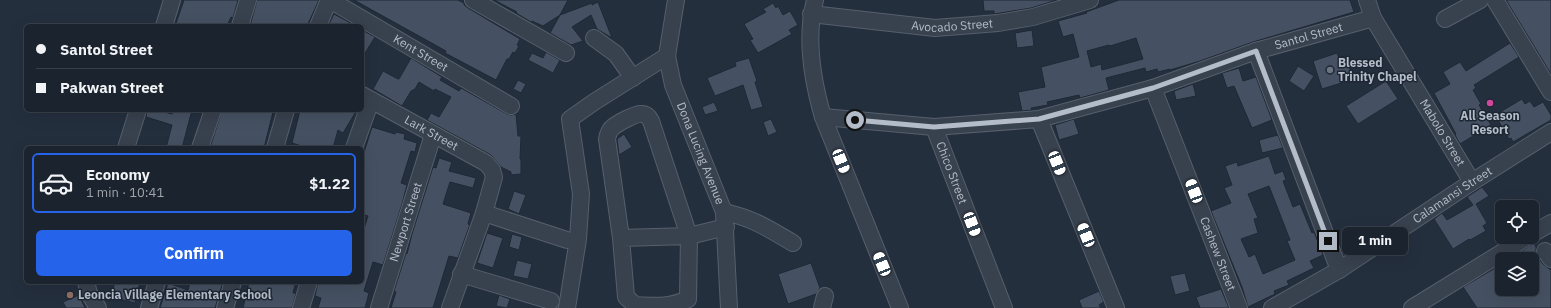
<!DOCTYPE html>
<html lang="en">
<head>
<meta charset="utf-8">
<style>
  body { margin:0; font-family:"IBM Plex Sans",sans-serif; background:#282f3a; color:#f1f3f6; height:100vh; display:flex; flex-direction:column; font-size:15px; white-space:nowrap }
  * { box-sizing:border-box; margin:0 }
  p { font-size:13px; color:#a0a4aa }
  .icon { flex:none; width:22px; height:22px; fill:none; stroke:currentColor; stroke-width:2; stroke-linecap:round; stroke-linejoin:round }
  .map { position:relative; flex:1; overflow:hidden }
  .drawer { position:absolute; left:24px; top:146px; width:340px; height:138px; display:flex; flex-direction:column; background:#1b232e; border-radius:6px; box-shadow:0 4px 16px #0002,0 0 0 1px #39404a }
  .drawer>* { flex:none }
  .hud { position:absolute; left:24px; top:24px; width:340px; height:88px; border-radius:6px; box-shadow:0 4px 16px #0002,0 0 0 1px #39404a; display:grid; align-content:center; height:88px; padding:0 12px; background:#1b232e }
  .buttons { position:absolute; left:1495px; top:200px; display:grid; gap:8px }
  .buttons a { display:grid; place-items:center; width:44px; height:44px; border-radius:6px; background:#1b232e; box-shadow:0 4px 16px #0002,0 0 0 1px #39404a; font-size:20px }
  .end { position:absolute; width:18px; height:18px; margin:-9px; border:5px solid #b4bcc9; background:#111; box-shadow:0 0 0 2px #111 }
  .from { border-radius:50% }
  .bubble { position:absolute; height:28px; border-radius:6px; background:#1b232e; box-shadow:0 4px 16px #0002,0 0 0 1px #39404a; font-size:13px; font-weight:700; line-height:28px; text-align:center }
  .car { position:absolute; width:12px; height:24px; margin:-12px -6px; border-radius:5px; box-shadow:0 0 3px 1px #0007; background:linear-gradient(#fff 24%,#345 0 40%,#fff 0 76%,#345 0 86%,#fff 0) }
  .hud b { display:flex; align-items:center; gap:14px; height:38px; font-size:15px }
  .hud b+b { border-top:1px solid #39404a }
  .hud i { width:10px; height:10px; background:#f1f3f6 }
  ul { padding:7px 0 0; list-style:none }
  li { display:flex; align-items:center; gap:12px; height:60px; margin:0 8px 6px; padding:0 4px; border:2px solid transparent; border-radius:6px }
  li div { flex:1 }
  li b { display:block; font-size:15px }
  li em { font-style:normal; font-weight:700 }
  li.on { border-color:#2563eb }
  li>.icon { width:36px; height:36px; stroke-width:1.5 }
  .cta { display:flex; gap:8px; margin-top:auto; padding:8px 12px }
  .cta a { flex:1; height:46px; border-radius:6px; background:#2563eb; color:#fff; font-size:16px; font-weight:700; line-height:46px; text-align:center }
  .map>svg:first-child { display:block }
</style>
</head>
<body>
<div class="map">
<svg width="1551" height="308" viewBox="0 0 1551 308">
  <rect width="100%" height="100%" fill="#242f3e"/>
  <path fill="#455162" stroke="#1f2835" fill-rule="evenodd" d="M184,0H238L233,18L231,17L227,26H175Z
    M257,0H319L307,26H250Z
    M354,0H458L464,3V5L468,8L520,39L517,45L519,46L515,53L513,52L509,59H507L496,80L445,53L446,51Z
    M494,0H568L560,15L543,26L532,21L531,22L516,13L517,12Z
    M983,0H1057L1031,8L994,14V11H984Z
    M1119,0H1350L1354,12L1253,42L1200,61L1170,70V69L1158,72L1157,69L1146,72L1145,68L1106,78L1109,90L1080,98L1079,95L1047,102L1048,105L1031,108L1032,110L1022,111L1018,92L1045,87L1041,67L1079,57L1073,34L1063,37L1058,21L1087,13L1086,12ZM1136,38L1143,59L1102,70L1101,64L1091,67L1087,51L1109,45L1110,46Z
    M1506,0H1551V74Z
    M598,2L612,38L597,29L591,15L572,27L583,41L571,45L550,33L560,15L592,3V5Z
    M773,3L776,8L778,6L783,15L790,11L798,25L789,30L792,34L758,53L750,40L753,39L744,24L766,12L763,9Z
    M334,14L356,26H328Z
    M362,30L375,37L362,58Z
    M1032,30L1034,46L1017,48L1015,33Z
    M1510,43L1519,57L1474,85L1476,88L1473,90L1481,104L1479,105L1491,125L1460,144L1455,135L1456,134L1434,93L1450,84L1443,72L1460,62L1466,71Z
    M546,52L560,60L553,73L528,60L532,53L543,58Z
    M1337,53L1339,58L1345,56L1354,79L1322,89L1313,61Z
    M411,58L442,77L440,80L459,91L461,88L507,114L511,115L516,114L518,136H521L520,159H521V174L511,175V172L501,167L491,155L427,120L431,113L439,117L451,97L435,89L434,91L419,82L415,89L411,91L402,106L373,89L383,71L398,79H399Z
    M749,58L757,81L755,82L763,107L751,110L743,85L715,96L707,78L736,66L735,62Z
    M1298,66L1314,76L1304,91L1289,81Z
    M1239,68L1243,81L1256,77L1272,120L1252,128L1234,86L1227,88L1222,73Z
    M518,80L526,84L521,93L513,89Z
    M1386,81L1398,99L1358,124L1346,106Z
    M1193,84L1196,96L1176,100L1174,91Z
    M1522,99L1525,104L1530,101L1534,107L1543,102L1551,115V120L1513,142L1511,138L1509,139L1495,115Z
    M714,102L718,111L705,115L702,107Z
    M147,110H157L172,114L173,110H192L182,148H166L172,125L146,117Z
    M222,110H271L270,112H273L264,148H210Z
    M300,110H357L343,133L338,130L333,148H308L292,143Z
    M771,119L777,132L768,136L763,122Z
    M1074,119L1079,134L1059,140L1055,125Z
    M372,127L395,134L396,132L405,134L404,139L417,143L415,152L411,151L401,183L407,185L402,204L383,265L373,262L364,291L369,293L365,308H318L321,298L315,296L318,282H362V235L368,216L362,214V159Z
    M624,134L632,147L619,155L617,139Z
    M1278,135L1283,148L1262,153L1259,140Z
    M1269,156L1275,174L1283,171L1286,180L1283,181L1293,207L1300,204L1312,233L1314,232L1323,255L1310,261L1314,268L1287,281L1289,285L1274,291L1275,294L1248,307L1242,287L1211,211L1231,203L1224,188L1232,185L1225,166L1237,162L1238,166ZM1269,186L1290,240L1287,241L1295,260L1263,274L1255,254L1249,257L1241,239L1258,233L1254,219L1258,218L1248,194Z
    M439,158L452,162L449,171L476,178L473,188L450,182L443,204L471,213L468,224L470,225L469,227L458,258L449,256L433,308H391L396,292L394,291L406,253L407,254L412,234L433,167L436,168Z
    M1482,187L1489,196L1476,204L1487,223L1483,226L1486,231L1470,240L1469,239L1453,249L1434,219L1442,213L1447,220L1473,205L1467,197Z
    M514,191L526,195L519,214L508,209Z
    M487,233L503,238L493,268L477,263Z
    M512,234L522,237L519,250L509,247Z
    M1534,243L1536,247V252L1537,257L1544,265L1551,270V308H1477L1463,287L1502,264V289H1532V259H1509Z
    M517,260L532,264L528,279L513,276Z
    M811,263L820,288L816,294L788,304L778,274Z
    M1185,273L1190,291L1175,295L1170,276Z
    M115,282H140L135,303L111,297Z
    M190,282H223L215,308H160L168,283L188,290Z
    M249,282H296L293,293H296L292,308H243Z
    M1221,289L1229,308H1200L1196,297Z
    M1099,291L1104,302L1099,305L1101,308H1082L1079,300Z
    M79,295L85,308H66L63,302Z
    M499,295L510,299L507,308L496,306Z"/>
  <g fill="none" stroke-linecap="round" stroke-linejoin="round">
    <g stroke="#565f6c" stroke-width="18">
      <g id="minor">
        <path id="s1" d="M330,0L511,106"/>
        <path d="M473,0L566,53"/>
        <path id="s2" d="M676,0L667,56L673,85L724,212L729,308"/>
        <path d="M815,0C805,38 812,79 823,117L900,308"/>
        <path id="s3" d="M1367,0L1373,18L1472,182"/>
        <path d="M1495,0L1551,92"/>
        <path id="s4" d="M811,14L935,28L998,23L1033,17L1090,0"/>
        <path d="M1445,19L1480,0"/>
        <path d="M164,26L172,0"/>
        <path d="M240,26L248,0"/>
        <path d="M318,26L329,0"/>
        <path d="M594,38L616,54L633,78"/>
        <path d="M1256,51L1339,270"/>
        <path id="s5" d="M1153,88L1239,308"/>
        <path id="s6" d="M362,95L486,163L492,170L494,177L484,213L450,308"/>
        <path id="s7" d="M823,117L934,127L1039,119L1153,88L1256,51L1373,18"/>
        <path d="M1039,119L1116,308"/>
        <path id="s8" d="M934,127L1004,308"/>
        <path d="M126,148L138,110"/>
        <path d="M200,148L213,110"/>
        <path d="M275,148L286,110"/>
        <path d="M354,148L371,100"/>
        <path d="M724,212C753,218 769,229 793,243"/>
        <path d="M484,213L567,240"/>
        <path d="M1532,234L1551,223"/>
        <path d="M621,238L689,236L688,299C668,308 656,306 635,305L626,297L621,238L607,139C608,134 609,130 613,127C618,123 636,113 642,114C646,114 649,117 651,121L689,236L726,227"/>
        <path d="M1545,251L1551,259"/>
        <path d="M461,274L551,301"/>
        <path d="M86,282L89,293L98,308"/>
        <path d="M149,308L157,282"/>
        <path d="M225,308L233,282"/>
        <path d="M301,308L309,282"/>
        <path id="s9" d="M379,308L433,135"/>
        <path d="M567,308L578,239L581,194L570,119L594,102L667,56"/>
        <path d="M822,308L825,296"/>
        <path id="s10" d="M1272,308L1339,270L1472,182L1551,132"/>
        <path d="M1412,308L1527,237"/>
      </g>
    </g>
    <use href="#minor" stroke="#38414e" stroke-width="16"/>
  </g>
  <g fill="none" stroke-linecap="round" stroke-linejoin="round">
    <path stroke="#b4bcc9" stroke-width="5" d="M855,120L934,127L1039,119L1153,88L1256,51L1328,241"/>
  </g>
  <circle fill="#6b7280" stroke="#1d2633" stroke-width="1.5" cx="1330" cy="70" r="4"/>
  <circle fill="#d1479c" stroke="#1d2633" stroke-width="1.5" cx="1490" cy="103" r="4"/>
  <circle fill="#8d6e63" stroke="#1d2633" stroke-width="1.5" cx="70" cy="295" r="4"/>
  <g text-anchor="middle" stroke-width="3" stroke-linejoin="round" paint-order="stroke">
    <g font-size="12" fill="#b4bcc9" stroke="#1d2633">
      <text dy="4" stroke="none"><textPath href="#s4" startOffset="142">Avocado Street</textPath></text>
      <text dy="4" stroke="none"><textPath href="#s7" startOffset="499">Santol Street</textPath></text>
      <text dy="4" stroke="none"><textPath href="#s1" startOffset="105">Kent Street</textPath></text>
      <text dy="4" stroke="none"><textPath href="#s3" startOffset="153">Mabolo Street</textPath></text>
      <text dy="4" stroke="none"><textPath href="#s6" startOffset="79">Lark Street</textPath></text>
      <text dy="4" stroke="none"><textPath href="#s2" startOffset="160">Dona Lucing Avenue</textPath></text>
      <text dy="4" stroke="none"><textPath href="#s8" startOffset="49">Chico Street</textPath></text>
      <text dy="4" stroke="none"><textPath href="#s10" startOffset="213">Calamansi Street</textPath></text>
      <text dy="4" stroke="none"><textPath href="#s9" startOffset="90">Newport Street</textPath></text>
      <text dy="4" stroke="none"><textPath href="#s5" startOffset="178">Cashew Street</textPath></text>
    </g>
    <g font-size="12" font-weight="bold" fill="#b4bcc9" stroke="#1d2633" text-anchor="start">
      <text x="1338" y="67">Blessed<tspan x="1338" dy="14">Trinity Chapel</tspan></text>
      <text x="1490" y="120" text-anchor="middle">All Season<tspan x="1490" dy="14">Resort</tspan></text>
      <text x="78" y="299">Leoncia Village Elementary School</text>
    </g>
  </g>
</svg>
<div class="buttons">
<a><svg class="icon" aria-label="locate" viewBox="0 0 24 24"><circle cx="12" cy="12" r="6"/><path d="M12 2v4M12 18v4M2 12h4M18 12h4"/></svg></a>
<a><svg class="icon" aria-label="layers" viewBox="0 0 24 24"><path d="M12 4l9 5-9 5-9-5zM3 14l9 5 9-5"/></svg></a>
</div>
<i class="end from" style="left:855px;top:120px"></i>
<i class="end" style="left:1328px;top:241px"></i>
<div class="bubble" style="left:1342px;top:227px;width:66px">1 min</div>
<i class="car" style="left:841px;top:161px;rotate:158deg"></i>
<i class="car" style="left:1057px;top:163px;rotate:158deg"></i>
<i class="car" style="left:1194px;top:191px;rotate:339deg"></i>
<i class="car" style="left:972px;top:224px;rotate:159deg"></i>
<i class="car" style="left:1086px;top:235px;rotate:338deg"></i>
<i class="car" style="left:882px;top:264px;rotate:338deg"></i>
<div class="hud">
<b><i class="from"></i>Santol Street</b>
<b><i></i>Pakwan Street</b>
</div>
<section class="drawer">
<ul>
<li class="on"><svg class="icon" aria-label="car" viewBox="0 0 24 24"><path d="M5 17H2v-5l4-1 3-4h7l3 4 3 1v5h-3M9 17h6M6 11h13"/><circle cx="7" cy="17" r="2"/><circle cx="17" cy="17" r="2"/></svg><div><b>Economy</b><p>1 min · 10:41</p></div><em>$1.22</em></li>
</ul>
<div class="cta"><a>Confirm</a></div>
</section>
</div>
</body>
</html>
